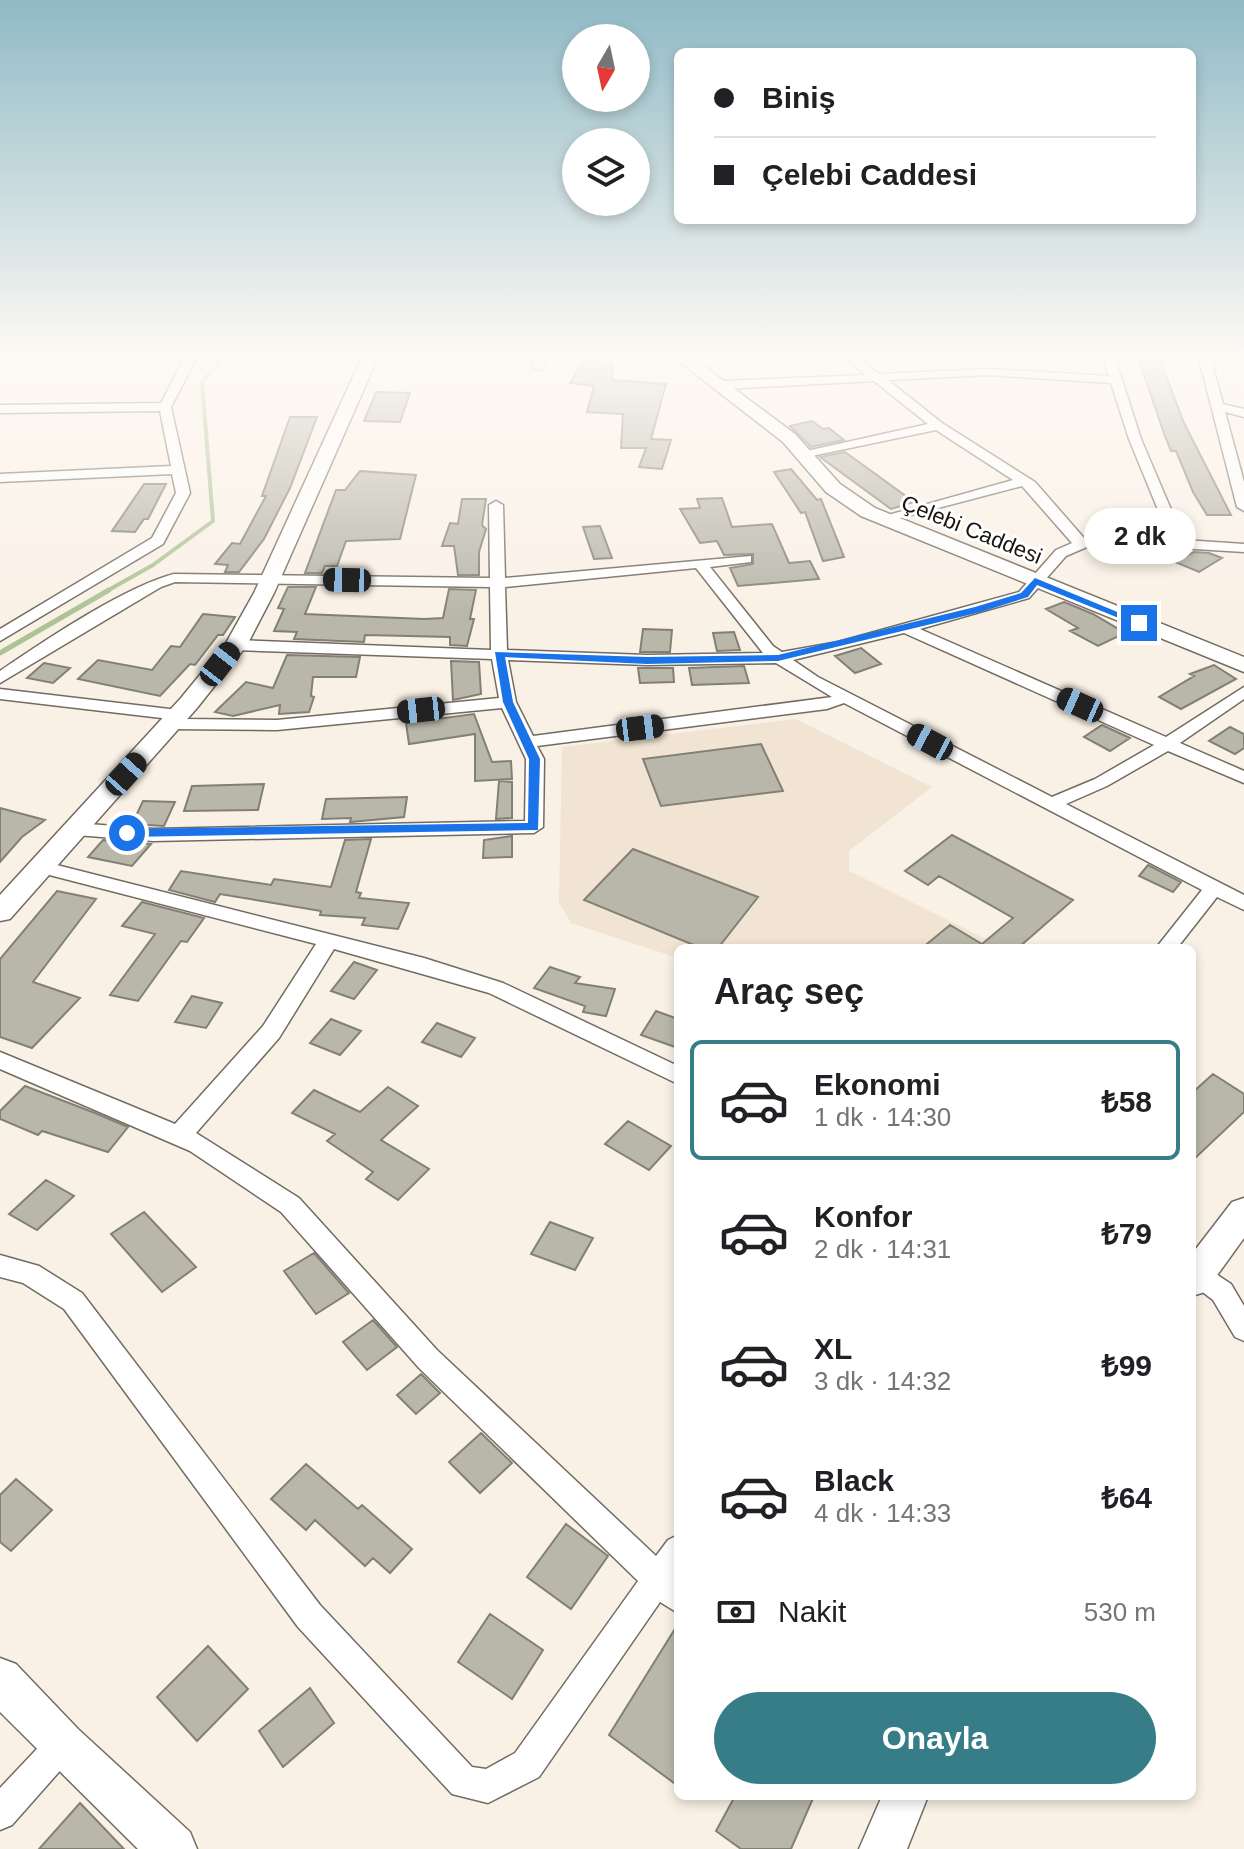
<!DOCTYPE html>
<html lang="tr">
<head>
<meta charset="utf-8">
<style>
  body { margin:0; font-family:Helvetica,sans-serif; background:#f6f6f6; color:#202124; height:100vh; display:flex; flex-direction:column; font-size:30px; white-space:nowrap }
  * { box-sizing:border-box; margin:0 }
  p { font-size:26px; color:#757577 }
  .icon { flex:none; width:44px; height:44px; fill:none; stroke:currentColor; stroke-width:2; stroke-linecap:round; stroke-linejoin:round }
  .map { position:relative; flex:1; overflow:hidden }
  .sheet { position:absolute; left:674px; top:944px; width:522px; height:856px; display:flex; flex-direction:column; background:#fff; border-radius:12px; box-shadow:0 4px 12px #0003 }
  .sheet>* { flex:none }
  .hud { position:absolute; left:674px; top:48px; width:522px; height:176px; border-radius:12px; box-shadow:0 4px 12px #0003; display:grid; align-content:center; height:176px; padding:0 40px; background:#fff }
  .needle { width:52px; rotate:189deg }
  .buttons { position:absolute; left:562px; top:24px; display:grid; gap:16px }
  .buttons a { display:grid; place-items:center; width:88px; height:88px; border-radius:50%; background:#fff; box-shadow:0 4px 12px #0003; font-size:40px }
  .end { position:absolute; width:36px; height:36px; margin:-18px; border:10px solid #1a73e8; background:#fff; box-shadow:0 0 0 4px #fff }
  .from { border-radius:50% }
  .bubble { position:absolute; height:56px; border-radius:28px; background:#fff; box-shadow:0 4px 12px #0003; font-size:26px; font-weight:600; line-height:56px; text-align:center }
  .car { position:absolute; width:24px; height:48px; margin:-24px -12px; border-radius:10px; box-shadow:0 0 6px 2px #0007; background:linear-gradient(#222 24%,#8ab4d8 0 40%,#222 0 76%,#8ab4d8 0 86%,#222 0) }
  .hud b { display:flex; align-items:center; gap:28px; height:76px; font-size:30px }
  .hud b+b { border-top:2px solid #e0e0e0 }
  .hud i { width:20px; height:20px; background:#202124 }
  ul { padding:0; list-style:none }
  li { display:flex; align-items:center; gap:24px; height:120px; margin:0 16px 12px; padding:0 24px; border:4px solid transparent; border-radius:12px }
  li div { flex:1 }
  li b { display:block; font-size:30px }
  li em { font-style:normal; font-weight:600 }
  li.active { border-color:#377d88 }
  li>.icon { width:72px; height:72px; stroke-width:1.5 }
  h2 { padding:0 40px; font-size:36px; line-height:96px }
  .pay { display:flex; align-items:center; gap:20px; height:88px; padding:0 40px; font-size:30px }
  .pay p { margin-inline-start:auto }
  .primary-button { display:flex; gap:16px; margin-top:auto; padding:16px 40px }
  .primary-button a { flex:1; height:92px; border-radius:48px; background:#377d88; color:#fff; font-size:32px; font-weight:600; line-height:92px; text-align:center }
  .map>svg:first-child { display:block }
</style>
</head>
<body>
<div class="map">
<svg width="1244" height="1849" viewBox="0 0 1244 1849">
  <rect width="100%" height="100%" fill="#faf1e6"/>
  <path fill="#f1e4d2" d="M796,719L932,787L849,851V871L1004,948H678V958L571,923L559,902L562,747Z"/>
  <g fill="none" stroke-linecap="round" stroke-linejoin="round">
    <path stroke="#adc394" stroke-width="4" d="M105,592L153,565L213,521L202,382L225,355"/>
    <path stroke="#adc394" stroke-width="5" d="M0,653L109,590"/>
  </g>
  <path fill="#b8b7aa" stroke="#828074" stroke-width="2" d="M1137,355H1158L1184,423L1231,515H1207L1193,492L1176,451H1171L1165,436Z
    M584,361L613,364L612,380L666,384L651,439L671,440L662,469L639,467L646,448H621L623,414L587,412L594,386L570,383Z
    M376,392L410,393L400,422L364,421Z
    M290,417H317L290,488L264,539L239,572H225L228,565L215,564L232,543L240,544L266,496H262Z
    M812,421L823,429L829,428L844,440L811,447L790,426Z
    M845,452L914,502L891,509L820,457Z
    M791,469L817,500L821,499L844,557L823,561L805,512L801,513L774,472Z
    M360,471L416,475L400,539L346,541L337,566H325L322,573H305L336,490H345Z
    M144,484H166L148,519H144L135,532L112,531Z
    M722,498L732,527L772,524L789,563L810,561L819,579L738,586L730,568L753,564V554L724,555L717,541L700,543L680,509L700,508L697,499Z
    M462,499H486L482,525L486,529L479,552V575H458L454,546H442L450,523L458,524Z
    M600,526L612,558L594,559L583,527Z
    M1194,552L1209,553L1222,558L1199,572L1175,562Z
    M288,587H316L305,614L424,619L443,618L449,589L476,590L470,619H474L467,646L450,645V637L365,635L364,642L294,639L297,632L274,631L284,609L278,608Z
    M1064,602L1093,614L1125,633L1098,646L1070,631L1078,628L1046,609Z
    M203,614L235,617L223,635H218L195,665L190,664L160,696L78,679L98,660L152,670L171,646L180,647Z
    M643,629L672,630L670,652H640Z
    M734,632L740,650L717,651L713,633Z
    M861,648L881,664L855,673L835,656Z
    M287,655L360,657L356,677H313L311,696L314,697L309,712L279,714L280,705L233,716L215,712L246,682L273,688Z
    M451,661L479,662L481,694L453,700Z
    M44,663L70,668L53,683L27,678Z
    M1214,665L1236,679L1181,709L1159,697L1194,676L1190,674Z
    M744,666L749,683L692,685L689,668Z
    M638,668H673L674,682L640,683Z
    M474,714L492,762L511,761L512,779L475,781V734L409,744L406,723Z
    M1102,725L1130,738L1110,751L1084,737Z
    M1230,727L1244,734V748L1235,754L1209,741Z
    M761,744L783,791L661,806L643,759Z
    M499,781L512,782V818L496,819Z
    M264,784L258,810L184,811L192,786Z
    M407,797L404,817L350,822L351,818L322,819L326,799Z
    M143,801L175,802L164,826L132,824Z
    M0,808L45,820L22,837L0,862Z
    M952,835L1073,900L1018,948H922L950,925L982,944L1013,918L939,876L928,885L905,871Z
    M512,836V857L483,858L484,840Z
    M371,839L356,892L361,893L359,898L409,903L398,929L362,925L365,918L320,915L321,911L220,894L215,902L169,890L181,871L271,885L274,879L331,887L345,840Z
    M103,840L151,844L132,866L88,857Z
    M633,849L758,897L718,948H701L584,900Z
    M1148,865L1181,882L1173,892L1139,876Z
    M57,891L96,899L33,982L80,998L32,1048L0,1037V959Z
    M142,902L204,918L187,942L181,941L138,1001L110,995L155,934L122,926Z
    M354,962L377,970L354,999L331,991Z
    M550,967L580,977L575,983L615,989L606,1016L583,1012L585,1006L534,988Z
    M192,996L222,1003L206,1028L175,1022Z
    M656,1011L678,1019V1048L641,1035Z
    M331,1019L361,1031L340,1055L310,1043Z
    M437,1023L475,1038L461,1057L422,1042Z
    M1213,1074L1244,1094V1112L1192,1161V1093Z
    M25,1086L95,1113L128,1127L108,1152L42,1131L38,1135L0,1119V1111Z
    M388,1087L418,1106L381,1140L429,1169L398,1200L366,1179L373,1172L327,1141L335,1134L292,1113L314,1090L360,1112Z
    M628,1121L671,1146L649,1170L605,1144Z
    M46,1180L74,1196L37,1230L9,1214Z
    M144,1212L196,1267L162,1292L111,1234Z
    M550,1222L593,1238L575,1270L531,1254Z
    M314,1253L349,1293L316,1314L284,1271Z
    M373,1320L397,1347L367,1370L343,1342Z
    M421,1374L440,1393L416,1414L397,1395Z
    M481,1433L512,1463L480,1493L449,1462Z
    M306,1464L358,1509L362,1505L412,1549L390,1573L373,1558L365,1566L315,1520L306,1530L271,1499Z
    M16,1479L52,1510L11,1551L0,1542V1495Z
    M566,1524L608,1556L571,1609L527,1577Z
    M490,1614L543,1650L512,1699L458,1662Z
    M678,1624V1786L609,1735Z
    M208,1646L248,1689L197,1741L157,1697Z
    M310,1688L334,1723L283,1767L259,1731Z
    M735,1796H814L791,1849H741L716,1831Z
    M80,1803L124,1849H39Z"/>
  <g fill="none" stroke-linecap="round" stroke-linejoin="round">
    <g stroke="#726b61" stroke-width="3">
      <path id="street" d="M0,355H198L171,407L190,493L163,544L0,641V629L152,538L176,493L172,474L0,482V474L171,466L160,411L0,413V405L161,403L184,359H0Z
        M537,355H549L542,369L538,370L532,367Z
        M842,355H855L879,374L989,369L1109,376L1102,355H1114L1141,439L1184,540L1244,544V552L1096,543L1066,556L1029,598L920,629L1166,737L1244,687V699L1180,743L1244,771V783L1168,751L1107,786L1066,804L1244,895V910L1217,897L1177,948H1156L1202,890L844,703L827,709L537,746L544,759L543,827L534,833L153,841L76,835L67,829L76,823L153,829L525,821L526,759L502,708L277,730L171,729L163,724L170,719L0,699V689L178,710L186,715L182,719L277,720L499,698L492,659L236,650L228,645L236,640L491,650L490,587L175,582L161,587L0,683V671C44,641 124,587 174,574L490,578L489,505L496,501L503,505L505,578L751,556V562L710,567L773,646L782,652L838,642L1019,592L1056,550L1072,543L1022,486L881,523V517L1013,480L936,430L802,458V452L928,424L874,381L723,389L717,385L723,381L866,375ZM989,375L1111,383L1129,439L1170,539L1094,535L1084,538L1035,482L942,423L888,380ZM696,568L763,653L647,655L507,650L505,587ZM904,633L1154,745L1095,779L1052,797L818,677L793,660ZM508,660L647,665L776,663L832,697L533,736L516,702Z
        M1198,355H1210L1223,404L1244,409V417L1225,412L1244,482V511L1237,507Z
        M41,861L424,958L503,983L678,1066V1084L489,993L334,949L279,1038L196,1133L299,1198L437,1350L656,1556L668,1540L678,1535V1613L660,1602L539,1777L488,1803L452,1794L298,1627L64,1309L23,1283L0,1277V1255L39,1266L82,1293L320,1605L472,1767L486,1769L515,1753L638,1581L419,1368L281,1212L190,1151L0,1069V1052L175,1124L263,1026L316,944L34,871L31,867Z
        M1192,1258L1231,1284L1244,1306V1341L1235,1337L1213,1300L1192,1284Z
        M62,1729L73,1734L78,1745L73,1756L12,1825L0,1830V1788L51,1734Z"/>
    </g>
    <g stroke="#726b61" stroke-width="3">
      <path id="secondary" d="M363,355H379L274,593L247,645L197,708L10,919L0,921V895L181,698L226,643L254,593Z
        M671,355H689L795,434L840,484L875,508L1244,657V672L861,516L826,492L783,442Z
        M1244,1198V1238L1205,1292L1192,1296V1254L1232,1202Z
        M0,1658L16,1664L78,1729L190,1832L197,1849H138L0,1712Z
        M882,1796H928L907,1849H859Z"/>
    </g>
    <use href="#street" fill="#fff" fill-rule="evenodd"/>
    <use href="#secondary" fill="#fff" fill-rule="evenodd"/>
  </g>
  <linearGradient id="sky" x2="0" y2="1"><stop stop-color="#90bac6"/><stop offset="0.58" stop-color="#fdf9f4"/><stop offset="1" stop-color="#fdf9f4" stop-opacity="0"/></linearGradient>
  <rect width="1244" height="614" fill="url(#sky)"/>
  <path fill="#1a73e8" d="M1035,578L1144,623L1136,625L1037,585L1028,597L981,612L778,661L647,664L505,657L513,702L540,759L538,830L127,837L121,833L127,829L528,823L529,759L503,702L495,652L647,657L778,655L975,607L1021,593Z"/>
  <g text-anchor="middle" stroke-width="6" stroke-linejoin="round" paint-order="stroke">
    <g font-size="22" fill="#181511" stroke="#fff">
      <text transform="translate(972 529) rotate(22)" y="8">Çelebi Caddesi</text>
    </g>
  </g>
</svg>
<div class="buttons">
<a><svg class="needle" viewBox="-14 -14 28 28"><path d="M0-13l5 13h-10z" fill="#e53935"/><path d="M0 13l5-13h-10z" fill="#757577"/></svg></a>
<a><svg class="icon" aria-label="layers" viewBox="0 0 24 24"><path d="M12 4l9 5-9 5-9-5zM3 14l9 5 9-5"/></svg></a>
</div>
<i class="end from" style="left:127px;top:833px"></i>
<i class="end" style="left:1139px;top:623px"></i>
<div class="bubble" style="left:1084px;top:508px;width:112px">2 dk</div>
<i class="car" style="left:347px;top:580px;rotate:271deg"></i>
<i class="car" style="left:220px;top:664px;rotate:38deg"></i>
<i class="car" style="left:1080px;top:705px;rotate:294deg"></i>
<i class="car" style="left:421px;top:710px;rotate:264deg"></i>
<i class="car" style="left:640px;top:728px;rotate:83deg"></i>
<i class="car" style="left:930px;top:742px;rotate:298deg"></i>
<i class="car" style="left:126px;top:774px;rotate:42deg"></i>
<div class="hud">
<b><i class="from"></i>Biniş</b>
<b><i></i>Çelebi Caddesi</b>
</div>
<section class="sheet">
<h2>Araç seç</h2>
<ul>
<li class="active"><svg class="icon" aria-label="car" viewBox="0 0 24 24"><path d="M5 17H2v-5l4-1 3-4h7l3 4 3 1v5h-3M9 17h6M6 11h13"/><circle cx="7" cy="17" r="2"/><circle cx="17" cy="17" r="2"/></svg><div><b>Ekonomi</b><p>1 dk · 14:30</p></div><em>₺58</em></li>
<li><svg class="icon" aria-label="car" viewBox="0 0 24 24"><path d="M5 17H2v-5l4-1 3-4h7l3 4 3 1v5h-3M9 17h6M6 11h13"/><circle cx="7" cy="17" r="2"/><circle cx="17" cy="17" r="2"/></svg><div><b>Konfor</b><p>2 dk · 14:31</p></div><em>₺79</em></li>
<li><svg class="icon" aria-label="car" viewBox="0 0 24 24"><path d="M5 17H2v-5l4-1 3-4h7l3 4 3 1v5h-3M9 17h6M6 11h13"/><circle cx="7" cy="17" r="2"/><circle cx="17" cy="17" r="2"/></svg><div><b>XL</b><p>3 dk · 14:32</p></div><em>₺99</em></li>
<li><svg class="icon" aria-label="car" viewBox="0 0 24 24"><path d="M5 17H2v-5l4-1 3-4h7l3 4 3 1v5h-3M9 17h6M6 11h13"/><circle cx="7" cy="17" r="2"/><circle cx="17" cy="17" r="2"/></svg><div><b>Black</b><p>4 dk · 14:33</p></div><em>₺64</em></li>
</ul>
<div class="pay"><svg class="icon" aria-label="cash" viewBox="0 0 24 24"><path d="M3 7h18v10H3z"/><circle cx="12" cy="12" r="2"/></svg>Nakit<p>530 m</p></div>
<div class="primary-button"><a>Onayla</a></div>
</section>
</div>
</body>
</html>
